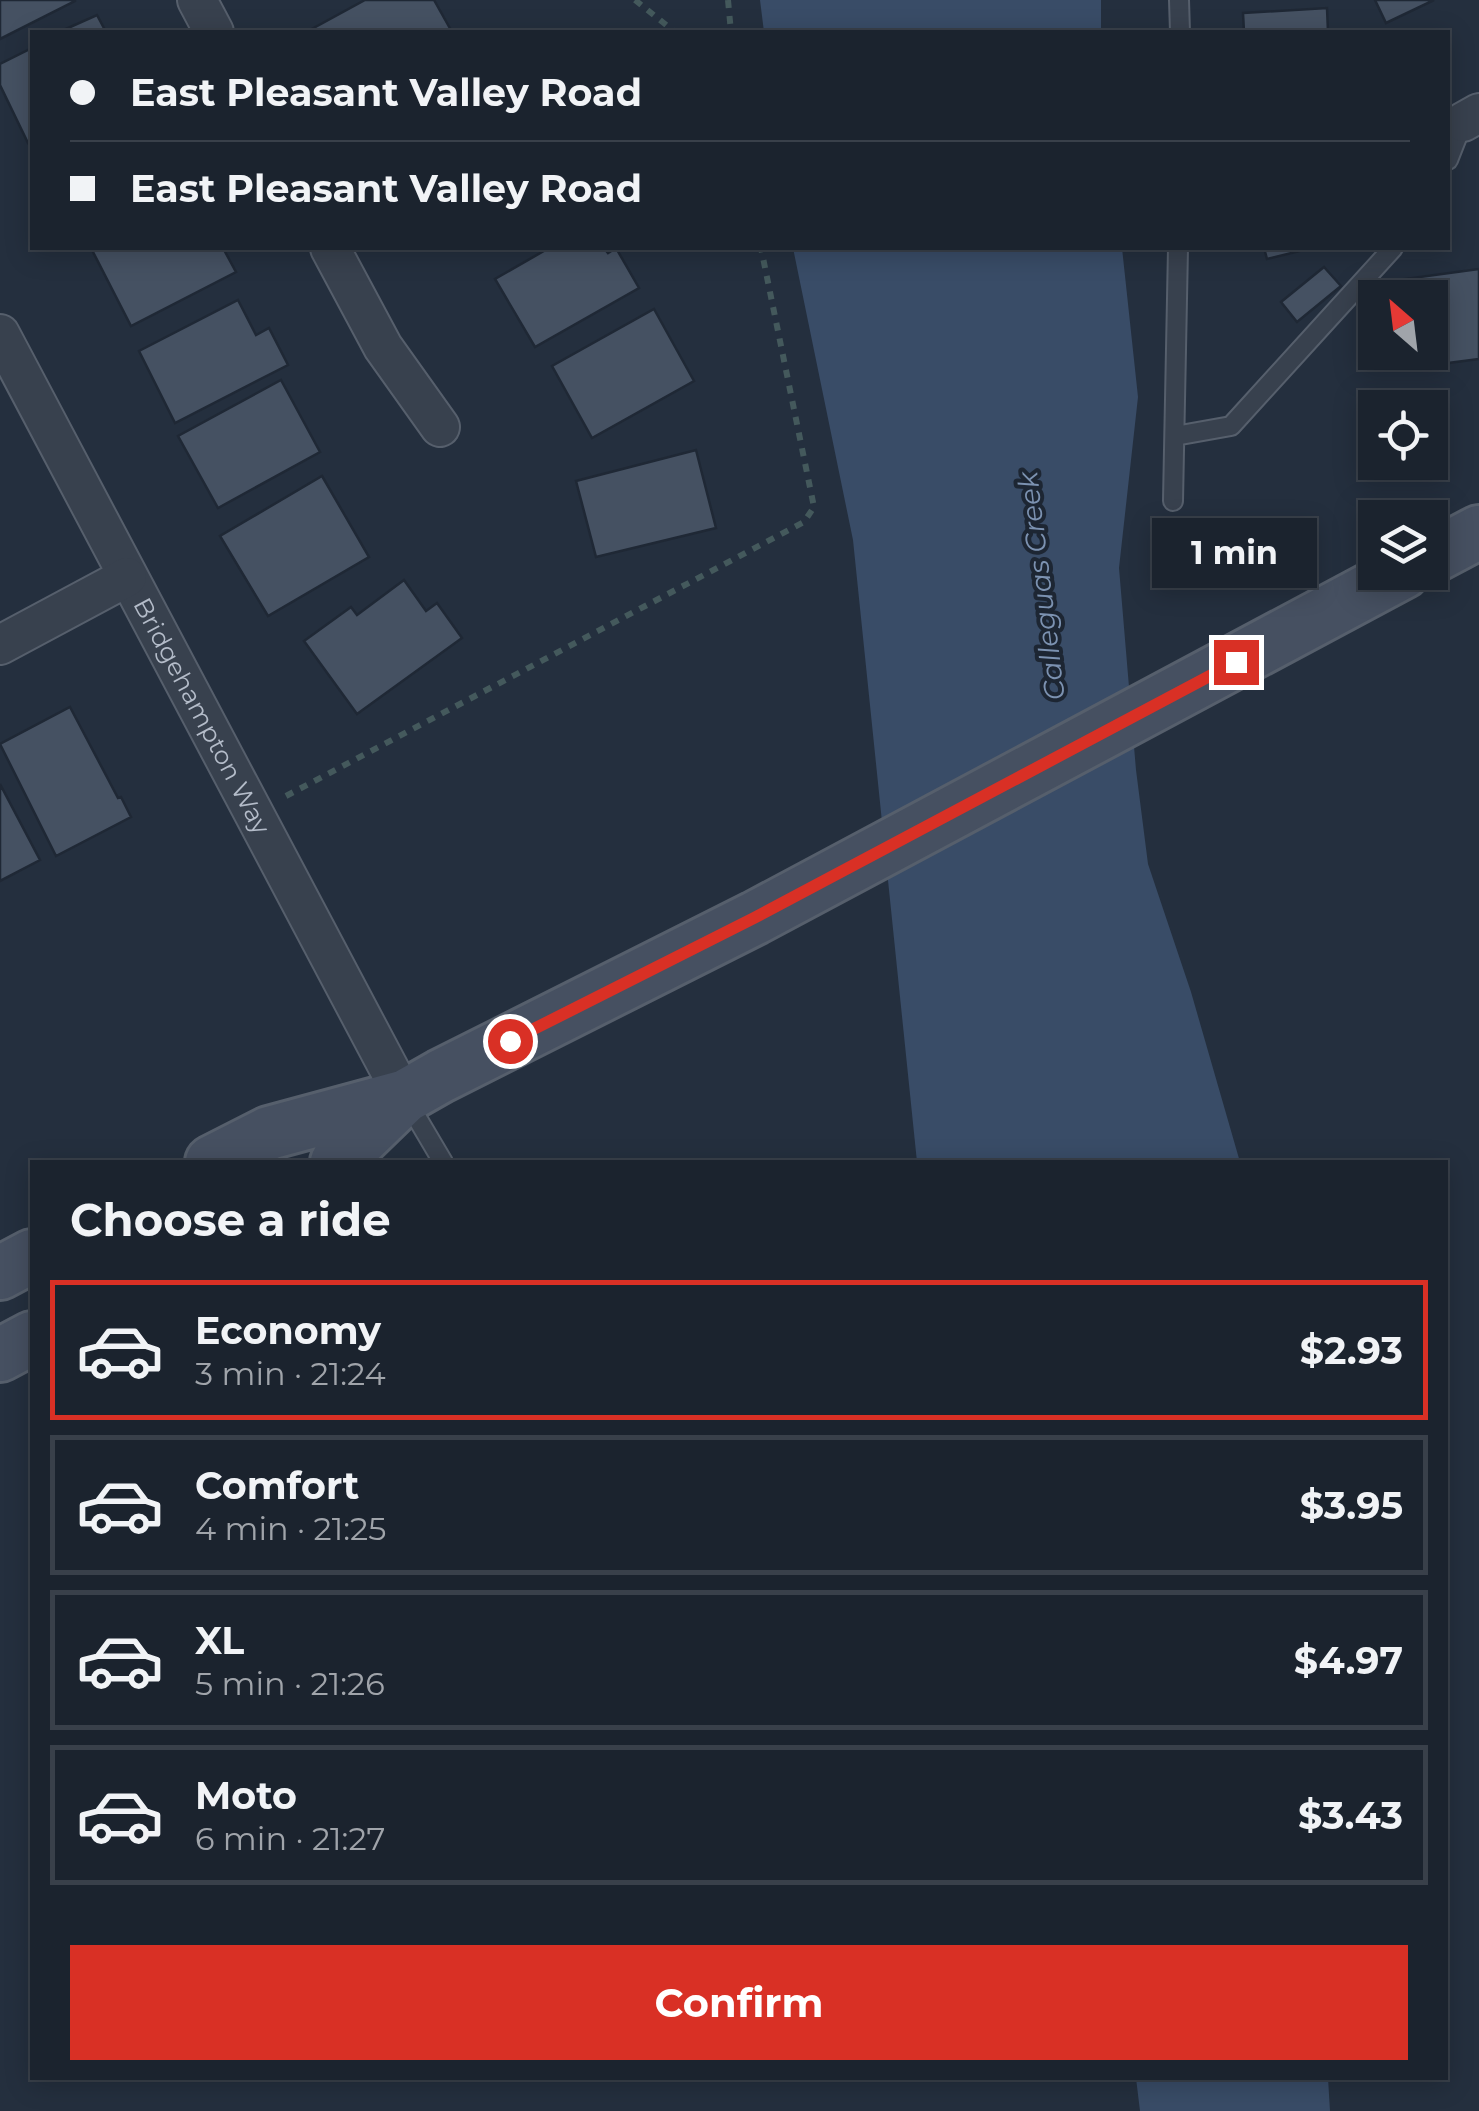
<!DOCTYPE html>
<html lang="en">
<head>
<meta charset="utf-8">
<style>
  body { margin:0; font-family:Montserrat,sans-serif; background:#242b36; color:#f1f3f6; height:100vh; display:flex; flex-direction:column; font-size:38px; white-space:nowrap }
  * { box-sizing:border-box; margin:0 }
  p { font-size:32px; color:#a0a4aa }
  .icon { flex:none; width:55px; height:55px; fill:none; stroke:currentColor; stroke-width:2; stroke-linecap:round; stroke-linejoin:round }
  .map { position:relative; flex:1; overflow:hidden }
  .side { position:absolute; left:30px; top:1160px; width:1418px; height:920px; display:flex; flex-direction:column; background:#1b232e; border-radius:0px; box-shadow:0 5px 25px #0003,0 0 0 2px #39404a }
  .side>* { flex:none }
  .hud { position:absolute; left:30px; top:30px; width:1420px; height:220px; border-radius:0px; box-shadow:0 5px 25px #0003,0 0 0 2px #39404a; display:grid; align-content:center; height:220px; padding:0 40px; background:#1b232e }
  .needle { width:65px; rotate:332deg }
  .tools { position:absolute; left:1358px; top:280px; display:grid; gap:20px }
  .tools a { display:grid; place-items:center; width:90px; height:90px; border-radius:0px; background:#1b232e; box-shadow:0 5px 25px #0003,0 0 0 2px #39404a; font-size:50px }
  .end { position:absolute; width:45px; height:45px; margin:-22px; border:12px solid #d93025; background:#fff; box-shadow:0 0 0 5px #fff }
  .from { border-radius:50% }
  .bubble { position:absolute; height:70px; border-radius:0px; background:#1b232e; box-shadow:0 5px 25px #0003,0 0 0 2px #39404a; font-size:32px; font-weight:700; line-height:70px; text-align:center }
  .hud b { display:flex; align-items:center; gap:35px; height:95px; font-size:38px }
  .hud b+b { border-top:2px solid #39404a }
  .hud i { width:25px; height:25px; background:#f1f3f6 }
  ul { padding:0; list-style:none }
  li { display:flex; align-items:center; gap:30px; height:140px; margin:0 20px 15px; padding:0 20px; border:5px solid #39404a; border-radius:0px }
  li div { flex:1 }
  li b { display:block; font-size:38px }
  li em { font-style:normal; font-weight:700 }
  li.active { border-color:#d93025 }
  li>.icon { width:90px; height:90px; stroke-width:1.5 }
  h2 { padding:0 40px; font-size:45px; line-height:120px }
  .button { display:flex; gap:20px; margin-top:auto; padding:20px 40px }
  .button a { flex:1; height:115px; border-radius:0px; background:#d93025; color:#fff; font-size:40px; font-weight:700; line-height:115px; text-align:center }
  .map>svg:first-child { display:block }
</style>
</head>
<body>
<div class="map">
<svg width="1479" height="2111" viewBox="0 0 1479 2111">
  <rect width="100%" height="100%" fill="#242f3e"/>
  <path fill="#394c67" d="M760,0H1101V32H764Z
    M793,248H1122L1138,397L1119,568L1136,770L1148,864L1191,992L1240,1162H917L853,540Z
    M1136,2078H1328L1330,2111H1140Z"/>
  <path fill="#455162" stroke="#1f2835" stroke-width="2.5" d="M0,0H75V1L0,39Z
    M365,0H434L452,32H311L310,30Z
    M1375,0H1434L1386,23Z
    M1327,8L1328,32H1244L1243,13Z
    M97,15L106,32H59Z
    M32,48V141L28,143L0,85V64Z
    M98,248H223L236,272L131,326L92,250Z
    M549,248H604L608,253L616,248L639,288L535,347L495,279Z
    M1264,248H1312L1267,259Z
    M1324,267L1341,286L1297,322L1281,302Z
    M1479,269V359L1417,367L1415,352H1430V298H1408L1405,279Z
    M238,300L256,335L269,328L288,365L175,423L139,351Z
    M654,309L694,381L592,438L552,366Z
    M281,380L320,452L218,508L178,436Z
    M696,450L716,528L596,557L576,481Z
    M322,476L369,557L268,616L220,536Z
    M404,580L426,611L437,603L462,638L357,714L304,641L351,607L357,615Z
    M70,707L118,798L121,797L131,817L56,856L0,744Z
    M0,784L40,860L0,881Z"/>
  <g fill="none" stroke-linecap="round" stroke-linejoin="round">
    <g stroke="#565f6c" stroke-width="22">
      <path id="service" d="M1179,0L1180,32
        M1448,160L1463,122
        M1175,436L1231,426L1393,248
        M1173,501L1178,248
        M407,1101L443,1162"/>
    </g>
    <g stroke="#565f6c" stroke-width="42">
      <g id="minor">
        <path d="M197,0L214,32"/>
        <path d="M1463,122L1479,113"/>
        <path d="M330,248L383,347L440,427"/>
        <path id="s1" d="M0,334L404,1097"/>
        <path d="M0,645L127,577"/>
      </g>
    </g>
    <g stroke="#565f6c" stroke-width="58">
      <path id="secondary" d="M1430,558L1479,532
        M212,1162L269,1133L402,1097
        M337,1162L404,1097L441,1076L755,918L1403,572
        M0,1273L32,1256
        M0,1355L32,1338"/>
    </g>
    <path stroke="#44595c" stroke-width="6" stroke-dasharray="8 8" stroke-linecap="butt" d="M635,0L675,32
      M728,0L731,32
      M286,796L804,522L814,507L761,248"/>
    <use href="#service" stroke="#38414e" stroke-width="18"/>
    <use href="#minor" stroke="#38414e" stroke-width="38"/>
    <use href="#secondary" stroke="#465061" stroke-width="52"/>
  </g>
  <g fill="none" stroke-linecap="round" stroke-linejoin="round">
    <path stroke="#d93025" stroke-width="12" d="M510,1041L754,918L1236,662"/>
  </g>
  <g text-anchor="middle" stroke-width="8" stroke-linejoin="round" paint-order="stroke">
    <g font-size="25" fill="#b4bcc9" stroke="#1d2633">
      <text dy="9" stroke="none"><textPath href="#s1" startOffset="432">Bridgehampton Way</textPath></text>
    </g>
    <g font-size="28" font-style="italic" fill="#7c92b1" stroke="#1d2633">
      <text transform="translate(1041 586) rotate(-97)" y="10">Calleguas Creek</text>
    </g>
  </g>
</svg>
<div class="tools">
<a><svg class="needle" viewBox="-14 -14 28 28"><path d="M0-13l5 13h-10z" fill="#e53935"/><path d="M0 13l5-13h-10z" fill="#a0a4aa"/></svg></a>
<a><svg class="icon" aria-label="locate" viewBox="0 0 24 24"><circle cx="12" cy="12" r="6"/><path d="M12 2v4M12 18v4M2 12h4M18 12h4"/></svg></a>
<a><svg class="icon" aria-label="layers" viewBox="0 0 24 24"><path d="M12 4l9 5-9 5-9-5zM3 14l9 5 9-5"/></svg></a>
</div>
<i class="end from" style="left:510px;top:1041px"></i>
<i class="end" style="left:1236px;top:662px"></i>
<div class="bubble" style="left:1152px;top:518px;width:165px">1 min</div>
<div class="hud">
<b><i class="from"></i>East Pleasant Valley Road</b>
<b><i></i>East Pleasant Valley Road</b>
</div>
<section class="side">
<h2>Choose a ride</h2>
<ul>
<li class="active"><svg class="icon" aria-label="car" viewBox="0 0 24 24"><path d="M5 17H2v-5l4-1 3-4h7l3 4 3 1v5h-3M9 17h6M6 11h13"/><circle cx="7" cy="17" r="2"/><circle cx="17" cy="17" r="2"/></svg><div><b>Economy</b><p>3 min · 21:24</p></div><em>$2.93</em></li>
<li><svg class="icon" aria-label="car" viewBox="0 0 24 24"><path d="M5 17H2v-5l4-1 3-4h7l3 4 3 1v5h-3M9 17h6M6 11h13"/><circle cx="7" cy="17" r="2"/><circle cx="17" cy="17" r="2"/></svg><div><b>Comfort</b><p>4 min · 21:25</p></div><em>$3.95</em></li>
<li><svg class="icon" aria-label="car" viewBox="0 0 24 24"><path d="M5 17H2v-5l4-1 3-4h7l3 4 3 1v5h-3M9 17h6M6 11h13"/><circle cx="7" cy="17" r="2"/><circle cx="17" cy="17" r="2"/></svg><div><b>XL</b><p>5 min · 21:26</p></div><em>$4.97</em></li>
<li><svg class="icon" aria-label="car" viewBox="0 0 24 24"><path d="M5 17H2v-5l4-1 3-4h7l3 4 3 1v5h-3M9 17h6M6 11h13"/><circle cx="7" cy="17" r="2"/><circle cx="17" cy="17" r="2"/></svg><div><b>Moto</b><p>6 min · 21:27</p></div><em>$3.43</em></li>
</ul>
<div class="button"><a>Confirm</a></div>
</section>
</div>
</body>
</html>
